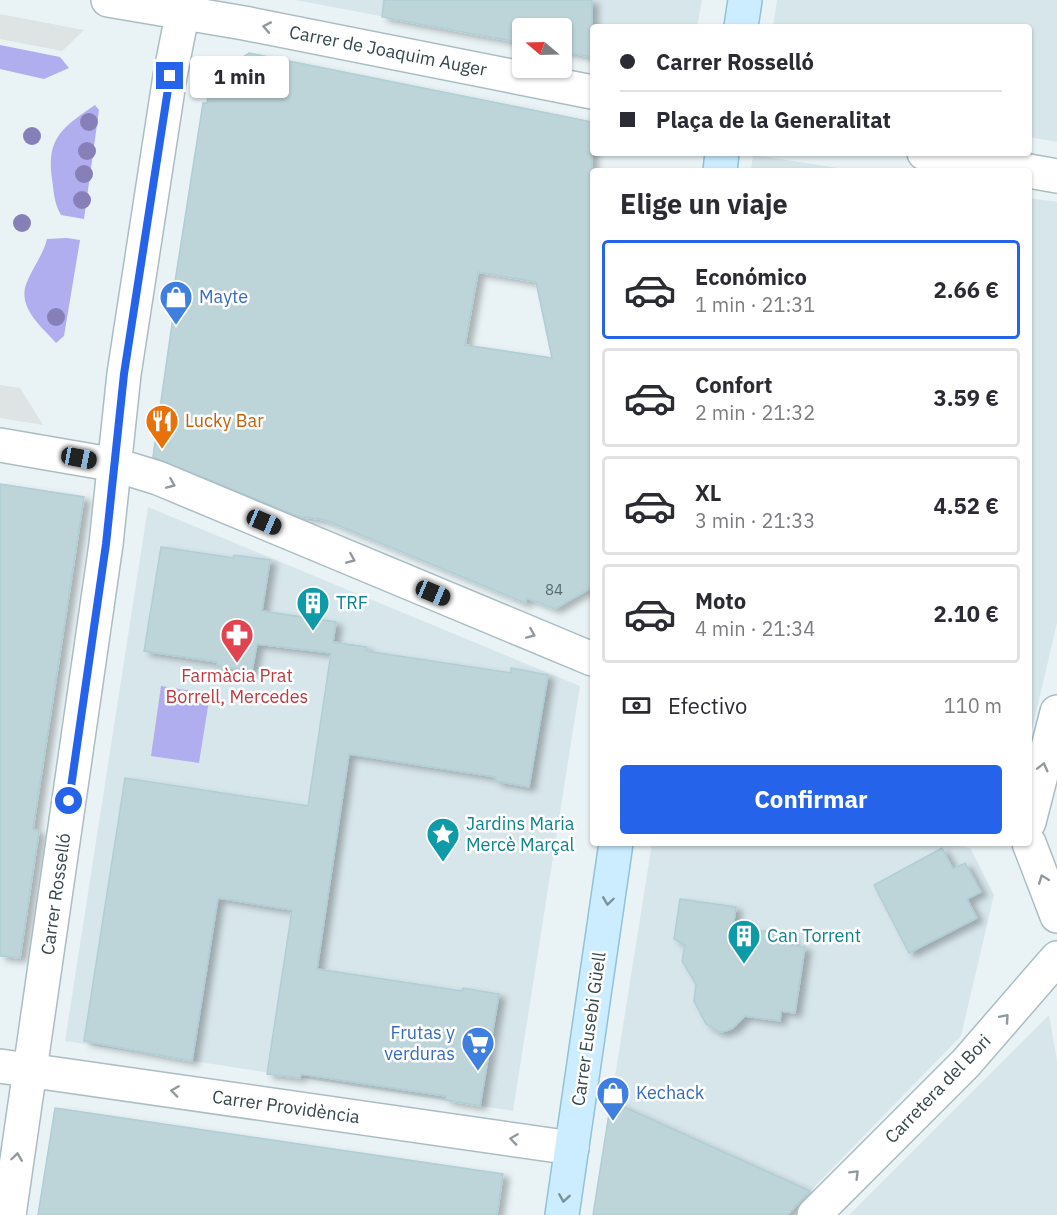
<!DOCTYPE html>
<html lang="es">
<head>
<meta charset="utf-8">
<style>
  body { margin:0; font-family:"IBM Plex Sans",sans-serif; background:#f2f2f3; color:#2b2b33; height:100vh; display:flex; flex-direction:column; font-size:22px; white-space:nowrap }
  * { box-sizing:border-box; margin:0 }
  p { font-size:20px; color:#7c7c81 }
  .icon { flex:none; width:33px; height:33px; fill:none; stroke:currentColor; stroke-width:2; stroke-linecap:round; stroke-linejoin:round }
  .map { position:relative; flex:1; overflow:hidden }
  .panel { position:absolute; left:590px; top:168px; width:442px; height:678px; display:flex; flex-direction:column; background:#fff; border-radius:6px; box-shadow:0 2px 4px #0004 }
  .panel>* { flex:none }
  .hud { position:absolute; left:590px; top:24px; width:442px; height:132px; border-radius:6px; box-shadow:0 2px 4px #0004; display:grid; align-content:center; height:132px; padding:0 30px; background:#fff }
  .needle { width:39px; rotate:289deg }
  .tools { position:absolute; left:512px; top:18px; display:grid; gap:12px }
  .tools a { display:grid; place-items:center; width:60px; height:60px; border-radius:6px; background:#fff; box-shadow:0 2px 4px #0004; font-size:30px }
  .end { position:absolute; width:27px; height:27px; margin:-14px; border:8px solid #2563eb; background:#fff; box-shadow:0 0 0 3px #fff }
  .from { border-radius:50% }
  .bubble { position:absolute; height:42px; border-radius:6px; background:#fff; box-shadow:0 2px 4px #0004; font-size:20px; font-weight:800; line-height:42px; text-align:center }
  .car { position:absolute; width:18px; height:36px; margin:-18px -9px; border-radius:8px; box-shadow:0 0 4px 2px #0007; background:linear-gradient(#222 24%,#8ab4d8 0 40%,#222 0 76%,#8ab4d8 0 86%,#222 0) }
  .hud b { display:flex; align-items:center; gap:21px; height:57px; font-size:22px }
  .hud b+b { border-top:2px solid #e1e1e2 }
  .hud i { width:15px; height:15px; background:#2b2b33 }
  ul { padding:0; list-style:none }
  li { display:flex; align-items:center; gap:18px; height:99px; margin:0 12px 9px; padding:0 18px; border:3px solid #e1e1e2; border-radius:6px }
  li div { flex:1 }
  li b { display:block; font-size:22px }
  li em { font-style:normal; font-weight:800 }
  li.active { border-color:#2563eb }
  li>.icon { width:54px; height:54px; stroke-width:1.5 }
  h2 { padding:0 30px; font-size:27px; line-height:72px }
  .pay { display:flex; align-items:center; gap:15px; height:66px; padding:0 30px; font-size:22px }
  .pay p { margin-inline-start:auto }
  .action { display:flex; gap:12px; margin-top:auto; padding:12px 30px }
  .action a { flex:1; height:69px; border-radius:6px; background:#2563eb; color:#fff; font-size:24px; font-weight:800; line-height:69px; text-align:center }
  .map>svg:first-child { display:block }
</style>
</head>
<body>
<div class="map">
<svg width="1057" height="1215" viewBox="0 0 1057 1215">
  <defs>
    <filter id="shadow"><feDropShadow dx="6" dy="4" stdDeviation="3" flood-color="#0004"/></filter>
  </defs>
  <rect width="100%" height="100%" fill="#e9f3f6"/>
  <path fill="#d7e6eb" d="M296,0H702L697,27H592V57L561,51V28H522V43Z
    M777,0H1057V142L1029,137V27H773Z
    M753,155L832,167L856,171H751Z
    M1029,198L1057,202V623L1029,743Z
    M148,507L580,686L513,1111L65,1041Z
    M652,843H955L971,849L994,895L961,1036L787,1215H593Z
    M1049,1015L1057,1060V1215H849Z"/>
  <path fill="#b0aeef" d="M0,45L60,57L69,68L44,79L0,69Z
    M95,105L99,110L84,219L61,215C54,203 54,193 52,179C46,138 63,127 95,105Z
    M67,238L80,240L64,336L56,343C42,327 16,307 27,282C33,267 43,255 47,239Z
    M161,686L210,694L199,763L151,756Z"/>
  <path fill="#dee3e4" d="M0,14L84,30L62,51L0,39Z
    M0,385L20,388L43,425L0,418Z"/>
  <path fill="#bdd4d9" stroke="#b0ced5" stroke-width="1.5" fill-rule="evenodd" filter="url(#shadow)" d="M384,0H592V57L561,51V28H522V43L382,17Z
    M249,53L592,122V587L555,609L527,598L525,603L325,520L297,516L153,457L177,289L174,288L203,103H207L211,79ZM478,272L536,282L552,358L465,345Z
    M0,484L84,497L33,829L39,831L20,958L0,956Z
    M161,547L234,558V555L270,560L262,611L336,622L333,642L366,647V651L511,673V668L548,675L529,787L495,781L496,777L349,754L317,969L462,991L463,988L499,994L480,1106L446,1100V1096L301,1074L300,1078L267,1074L292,910L218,898L192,1061L84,1041L125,778L308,806L331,653L257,644L252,671L217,666V662L144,651Z
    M942,848L953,869L965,863L981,892L967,899L977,918L909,953L874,885Z
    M680,899L736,907L733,927L792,935L791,945L805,947L795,1013L781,1011L780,1021L745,1016L733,1028L726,1031L719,1032L706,1024L694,1001L696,984L682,961L685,945L674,939Z
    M611,1101L748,1163L810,1191L787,1215H593Z
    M55,1108L503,1174L497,1215H38Z"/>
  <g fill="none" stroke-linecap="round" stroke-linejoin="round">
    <g stroke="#aabdc3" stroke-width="36">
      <path id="street" d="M108,0L244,23L592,92
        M924,153L1027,171
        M1029,171L1057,176
        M0,445L116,465L158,478L592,659
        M1029,822L1057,712
        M1029,843L1057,916
        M0,1066L572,1148
        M9,1215L106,544L124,374L170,76L185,0
        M814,1215L966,1063L1057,958"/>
    </g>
    <g stroke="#92c1d8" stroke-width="36">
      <path id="secondary" d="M741,27L745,0
        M720,171L722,153
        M562,1215L616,843"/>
    </g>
    <use href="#street" stroke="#fff" stroke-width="33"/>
    <use href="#secondary" stroke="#cbedff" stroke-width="33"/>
  </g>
  <g fill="#8780b8">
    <circle cx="89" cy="122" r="9"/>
    <circle cx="32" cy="136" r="9"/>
    <circle cx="87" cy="151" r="9"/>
    <circle cx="84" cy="174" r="9"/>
    <circle cx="82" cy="200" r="9"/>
    <circle cx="22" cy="223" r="9"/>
    <circle cx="56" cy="317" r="9"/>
  </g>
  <defs><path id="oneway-chevron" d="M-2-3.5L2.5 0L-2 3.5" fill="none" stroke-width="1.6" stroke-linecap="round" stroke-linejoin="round" transform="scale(1.5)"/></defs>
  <g stroke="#909a9c">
    <use href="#oneway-chevron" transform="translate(267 27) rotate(-169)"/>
    <use href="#oneway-chevron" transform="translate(171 484) rotate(23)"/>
    <use href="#oneway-chevron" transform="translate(351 559) rotate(23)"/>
    <use href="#oneway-chevron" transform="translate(531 634) rotate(23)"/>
    <use href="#oneway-chevron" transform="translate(1043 767) rotate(-76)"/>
    <use href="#oneway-chevron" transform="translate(1043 879) rotate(-111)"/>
    <use href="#oneway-chevron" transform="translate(1005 1018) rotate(-49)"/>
    <use href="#oneway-chevron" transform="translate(175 1091) rotate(-172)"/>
    <use href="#oneway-chevron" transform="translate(514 1139) rotate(-172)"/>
    <use href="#oneway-chevron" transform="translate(17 1157) rotate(-82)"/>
    <use href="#oneway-chevron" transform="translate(855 1174) rotate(-45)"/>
  </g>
  <g stroke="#79929c">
    <use href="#oneway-chevron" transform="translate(608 901) rotate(98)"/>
    <use href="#oneway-chevron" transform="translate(564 1198) rotate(99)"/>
  </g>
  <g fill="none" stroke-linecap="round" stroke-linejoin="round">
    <path stroke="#2563eb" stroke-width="8" d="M69,801L106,544L124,374L170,76"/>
  </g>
  <defs>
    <g id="shop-pin" transform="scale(1.725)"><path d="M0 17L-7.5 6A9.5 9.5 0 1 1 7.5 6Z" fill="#3f7fe0" stroke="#fff"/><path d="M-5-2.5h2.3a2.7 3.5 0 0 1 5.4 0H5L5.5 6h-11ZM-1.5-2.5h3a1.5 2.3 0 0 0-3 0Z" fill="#fff"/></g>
    <g id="restaurant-pin" transform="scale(1.725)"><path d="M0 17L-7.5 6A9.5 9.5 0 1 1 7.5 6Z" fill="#e8710a" stroke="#fff"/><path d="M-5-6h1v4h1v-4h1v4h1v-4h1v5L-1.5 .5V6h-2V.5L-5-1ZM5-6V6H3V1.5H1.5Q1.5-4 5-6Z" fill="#fff"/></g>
    <g id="building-pin" transform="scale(1.725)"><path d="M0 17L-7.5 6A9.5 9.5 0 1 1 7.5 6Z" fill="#0f9aa8" stroke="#fff"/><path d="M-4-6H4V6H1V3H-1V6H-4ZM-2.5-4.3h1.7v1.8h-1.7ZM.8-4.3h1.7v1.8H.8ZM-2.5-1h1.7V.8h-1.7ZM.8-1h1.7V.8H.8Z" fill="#fff"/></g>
    <g id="pharmacy-pin" transform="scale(1.725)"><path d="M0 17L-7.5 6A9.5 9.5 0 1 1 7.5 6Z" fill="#e0444e" stroke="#fff"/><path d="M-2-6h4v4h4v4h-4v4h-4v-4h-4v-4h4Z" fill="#fff"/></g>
    <g id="sight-pin" transform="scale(1.725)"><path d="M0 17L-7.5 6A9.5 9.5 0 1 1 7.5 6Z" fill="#0f9aa8" stroke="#fff"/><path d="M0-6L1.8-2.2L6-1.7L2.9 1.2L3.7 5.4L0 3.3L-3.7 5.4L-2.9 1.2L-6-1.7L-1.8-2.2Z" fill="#fff"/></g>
    <g id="supermarket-pin" transform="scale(1.725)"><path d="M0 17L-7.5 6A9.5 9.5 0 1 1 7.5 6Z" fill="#3f7fe0" stroke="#fff"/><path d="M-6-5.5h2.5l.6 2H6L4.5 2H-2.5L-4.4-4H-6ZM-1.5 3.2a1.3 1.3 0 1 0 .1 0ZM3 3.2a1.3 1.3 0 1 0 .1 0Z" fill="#fff"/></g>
  </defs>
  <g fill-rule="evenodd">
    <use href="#shop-pin" x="176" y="297"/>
    <use href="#restaurant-pin" x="162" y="421"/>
    <use href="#building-pin" x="313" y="603"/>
    <use href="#pharmacy-pin" x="237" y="635"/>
    <use href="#sight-pin" x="443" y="834"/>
    <use href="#building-pin" x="744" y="936"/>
    <use href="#supermarket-pin" x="478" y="1043"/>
    <use href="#shop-pin" x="613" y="1093"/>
  </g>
  <g text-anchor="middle" stroke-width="5" stroke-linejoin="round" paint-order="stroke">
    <g font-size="15" fill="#586a6e">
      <text x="554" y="595">84</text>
    </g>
    <g font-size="18" fill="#36474b" stroke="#fff">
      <text transform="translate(388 51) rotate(11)" y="6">Carrer de Joaquim Auger</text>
      <text transform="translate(56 894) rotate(-82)" y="6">Carrer Rosselló</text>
      <text transform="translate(589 1029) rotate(-82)" y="6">Carrer Eusebi Güell</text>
      <text transform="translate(938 1089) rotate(-46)" y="6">Carretera del Bori</text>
      <text transform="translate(286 1107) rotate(8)" y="6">Carrer Providència</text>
    </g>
    <g font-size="18" fill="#366cbe" stroke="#fff" text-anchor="start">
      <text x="199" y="303">Mayte</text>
      <text x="455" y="1039" text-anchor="end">Frutas y<tspan x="455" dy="21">verduras</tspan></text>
      <text x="636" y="1099">Kechack</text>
    </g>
    <g font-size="18" fill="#c56008" stroke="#fff" text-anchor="start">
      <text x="185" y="427">Lucky Bar</text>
    </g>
    <g font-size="18" fill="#0d838f" stroke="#fff" text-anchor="start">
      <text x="336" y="609">TRF</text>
      <text x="466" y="830">Jardins Maria<tspan x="466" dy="21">Mercè Marçal</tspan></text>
      <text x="767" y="942">Can Torrent</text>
    </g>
    <g font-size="18" fill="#be3a42" stroke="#fff">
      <text x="237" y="682">Farmàcia Prat<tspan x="237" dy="21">Borrell, Mercedes</tspan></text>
    </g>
  </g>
</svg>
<div class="tools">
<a><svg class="needle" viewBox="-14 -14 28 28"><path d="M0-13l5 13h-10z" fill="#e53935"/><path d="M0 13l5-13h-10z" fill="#7c7c81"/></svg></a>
</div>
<i class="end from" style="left:69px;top:801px"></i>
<i class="end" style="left:170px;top:76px"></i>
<div class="bubble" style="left:190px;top:56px;width:99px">1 min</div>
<i class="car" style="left:79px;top:458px;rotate:101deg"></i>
<i class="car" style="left:264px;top:522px;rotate:113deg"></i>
<i class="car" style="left:433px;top:593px;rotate:113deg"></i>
<div class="hud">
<b><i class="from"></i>Carrer Rosselló</b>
<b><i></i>Plaça de la Generalitat</b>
</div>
<section class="panel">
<h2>Elige un viaje</h2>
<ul>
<li class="active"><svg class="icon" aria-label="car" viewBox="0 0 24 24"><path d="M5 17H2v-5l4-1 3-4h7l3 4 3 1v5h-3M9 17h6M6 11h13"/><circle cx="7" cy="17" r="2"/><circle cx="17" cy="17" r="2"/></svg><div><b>Económico</b><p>1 min · 21:31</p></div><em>2.66 €</em></li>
<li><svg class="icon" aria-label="car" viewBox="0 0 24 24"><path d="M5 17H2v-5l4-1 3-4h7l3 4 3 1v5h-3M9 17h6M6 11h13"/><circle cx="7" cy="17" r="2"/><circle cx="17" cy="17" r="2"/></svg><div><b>Confort</b><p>2 min · 21:32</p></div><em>3.59 €</em></li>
<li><svg class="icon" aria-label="car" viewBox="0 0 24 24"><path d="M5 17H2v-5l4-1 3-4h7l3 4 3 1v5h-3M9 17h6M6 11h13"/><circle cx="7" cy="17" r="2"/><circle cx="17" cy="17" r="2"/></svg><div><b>XL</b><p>3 min · 21:33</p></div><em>4.52 €</em></li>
<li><svg class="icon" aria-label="car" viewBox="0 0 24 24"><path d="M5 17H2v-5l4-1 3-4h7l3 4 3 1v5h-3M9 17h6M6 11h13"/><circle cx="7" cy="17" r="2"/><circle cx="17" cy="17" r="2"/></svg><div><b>Moto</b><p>4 min · 21:34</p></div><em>2.10 €</em></li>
</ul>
<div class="pay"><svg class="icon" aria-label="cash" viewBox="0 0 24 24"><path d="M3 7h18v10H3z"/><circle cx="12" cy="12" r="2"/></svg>Efectivo<p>110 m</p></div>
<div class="action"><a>Confirmar</a></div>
</section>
</div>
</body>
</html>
